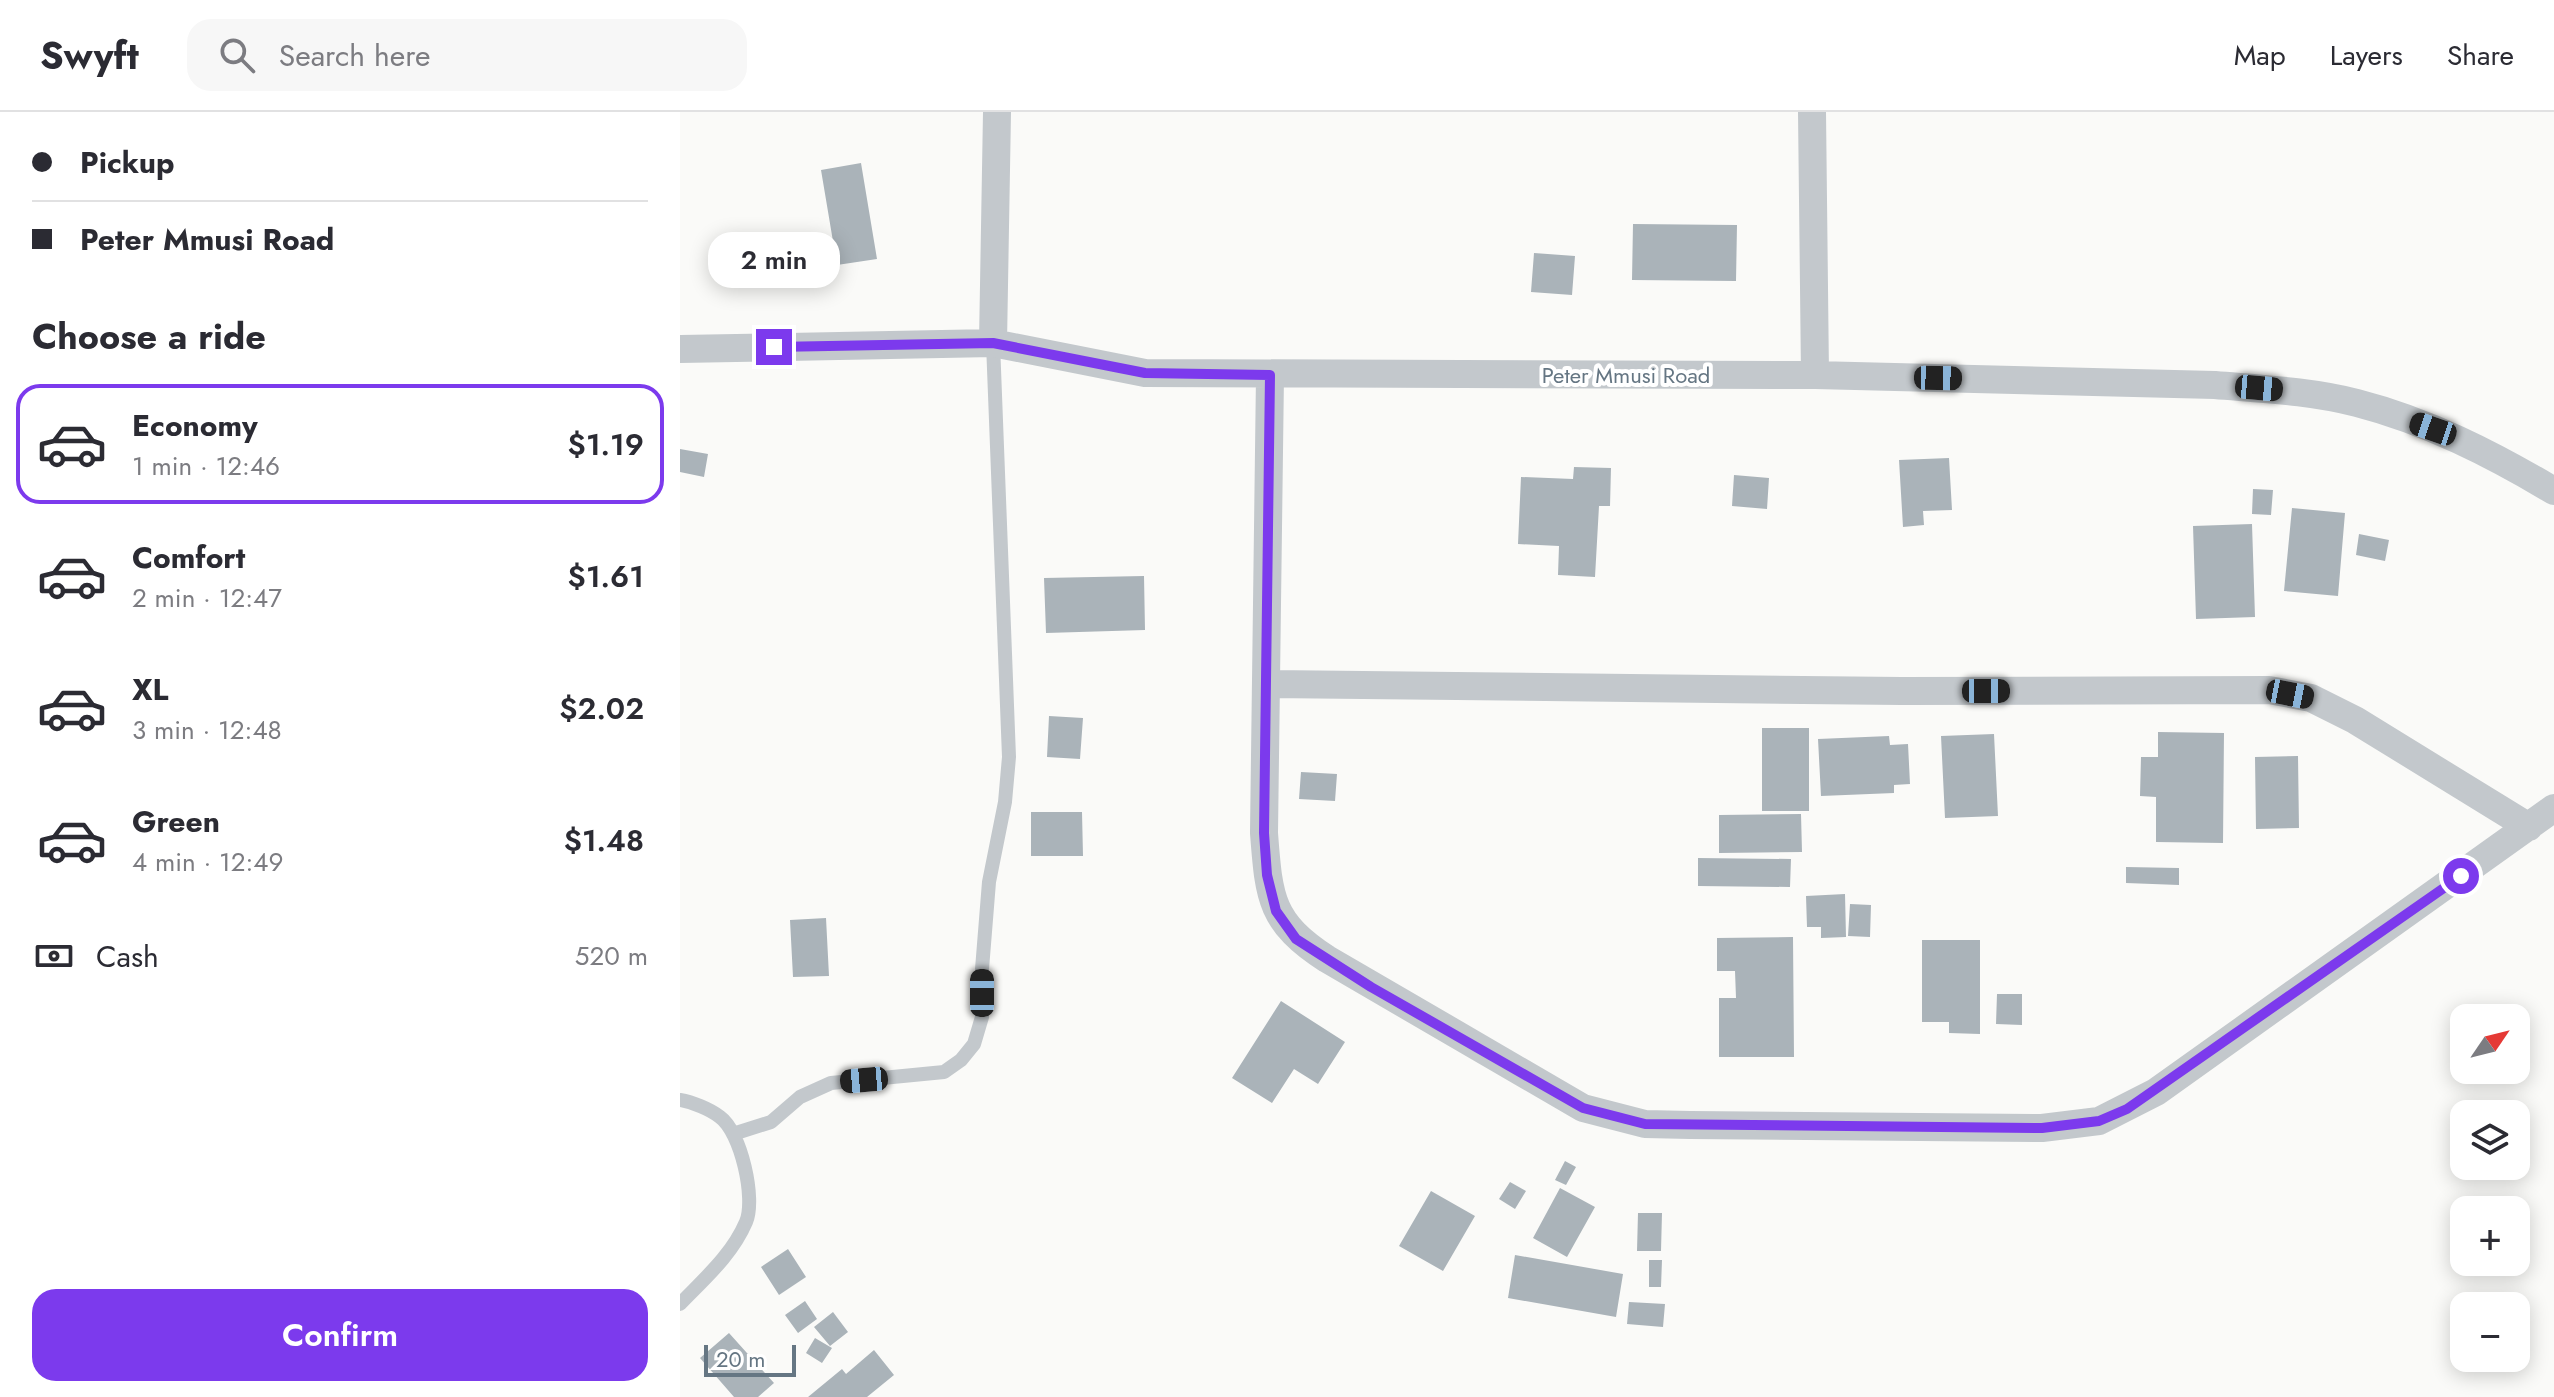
<!DOCTYPE html>
<html lang="en">
<head>
<meta charset="utf-8">
<style>
  body { margin:0; font-family:Jost,sans-serif; background:#f7f7f7; color:#2b2b33; height:100vh; display:flex; flex-direction:column; font-size:30px; white-space:nowrap }
  * { box-sizing:border-box; margin:0 }
  p { font-size:26px; color:#7c7c81 }
  .icon { flex:none; width:44px; height:44px; fill:none; stroke:currentColor; stroke-width:2; stroke-linecap:round; stroke-linejoin:round }
  .map { position:relative; flex:1; overflow:hidden }
  .sheet { display:flex; flex-direction:column; background:#fff; width:680px }
  .sheet>* { flex:none }
  .hud { display:grid; align-content:center; height:176px; padding:0 32px; background:#fff }
  .needle { width:52px; rotate:55deg }
  .fabs { position:absolute; left:1770px; top:892px; display:grid; gap:16px }
  .fabs a { display:grid; place-items:center; width:80px; height:80px; border-radius:16px; background:#fff; box-shadow:0 4px 20px #0003; font-size:40px }
  .scale { position:absolute; left:24px; bottom:20px; width:92px; box-sizing:border-box; padding-left:8px; border:4px solid #657683; border-top:0; font-size:22px; line-height:28px; white-space:nowrap; color:#657683; -webkit-text-stroke:6px #fff; paint-order:stroke }
  .end { position:absolute; width:36px; height:36px; margin:-18px; border:10px solid #7c3aed; background:#fff; box-shadow:0 0 0 4px #fff }
  .from { border-radius:50% }
  .bubble { position:absolute; height:56px; border-radius:24px; background:#fff; box-shadow:0 4px 20px #0003; font-size:26px; font-weight:600; line-height:56px; text-align:center }
  .car { position:absolute; width:24px; height:48px; margin:-24px -12px; border-radius:10px; box-shadow:0 0 6px 2px #0007; background:linear-gradient(#222 24%,#8ab4d8 0 40%,#222 0 76%,#8ab4d8 0 86%,#222 0) }
  .hud b { display:flex; align-items:center; gap:28px; height:76px; font-size:30px }
  .hud b+b { border-top:2px solid #e1e1e2 }
  .hud i { width:20px; height:20px; background:#2b2b33 }
  ul { padding:0; list-style:none }
  li { display:flex; align-items:center; gap:24px; height:120px; margin:0 16px 12px; padding:0 16px; border:4px solid transparent; border-radius:24px }
  li div { flex:1 }
  li b { display:block; font-size:30px }
  li em { font-style:normal; font-weight:600 }
  li.active { border-color:#7c3aed }
  li>.icon { width:72px; height:72px; stroke-width:1.5 }
  h2 { padding:0 32px; font-size:36px; line-height:96px }
  .pay { display:flex; align-items:center; gap:20px; height:88px; padding:0 32px; font-size:30px }
  .pay p { margin-inline-start:auto }
  .button { display:flex; gap:16px; margin-top:auto; padding:16px 32px }
  .button a { flex:1; height:92px; border-radius:24px; background:#7c3aed; color:#fff; font-size:32px; font-weight:600; line-height:92px; text-align:center }
  header { display:flex; align-items:center; gap:48px; box-sizing:border-box; height:112px; padding:0 40px; background:#fff; border-bottom:2px solid #e1e1e2 }
  header strong { font-size:38px }
  nav { display:flex; gap:44px; margin-inline-start:auto; font-size:28px }
  .search { width:560px; height:72px; background:#f7f7f7; display:flex; align-items:center; gap:20px; box-sizing:border-box; padding:0 28px; border-radius:24px; color:#7c7c81; font-size:30px }
  main { display:flex; flex:1; min-height:0 }
  .map>svg:first-child { display:block }
</style>
</head>
<body>
<header>
<strong>Swyft</strong>
<div class="search"><svg class="icon" aria-label="search" viewBox="0 0 24 24"><circle cx="10" cy="10" r="6"/><path d="M15 15l6 6"/></svg>Search here</div>
<nav><a>Map</a><a>Layers</a><a>Share</a></nav>
</header>
<main>
<section class="sheet">
<div class="hud">
<b><i class="from"></i>Pickup</b>
<b><i></i>Peter Mmusi Road</b>
</div>
<h2>Choose a ride</h2>
<ul>
<li class="active"><svg class="icon" aria-label="car" viewBox="0 0 24 24"><path d="M5 17H2v-5l4-1 3-4h7l3 4 3 1v5h-3M9 17h6M6 11h13"/><circle cx="7" cy="17" r="2"/><circle cx="17" cy="17" r="2"/></svg><div><b>Economy</b><p>1 min · 12:46</p></div><em>$1.19</em></li>
<li><svg class="icon" aria-label="car" viewBox="0 0 24 24"><path d="M5 17H2v-5l4-1 3-4h7l3 4 3 1v5h-3M9 17h6M6 11h13"/><circle cx="7" cy="17" r="2"/><circle cx="17" cy="17" r="2"/></svg><div><b>Comfort</b><p>2 min · 12:47</p></div><em>$1.61</em></li>
<li><svg class="icon" aria-label="car" viewBox="0 0 24 24"><path d="M5 17H2v-5l4-1 3-4h7l3 4 3 1v5h-3M9 17h6M6 11h13"/><circle cx="7" cy="17" r="2"/><circle cx="17" cy="17" r="2"/></svg><div><b>XL</b><p>3 min · 12:48</p></div><em>$2.02</em></li>
<li><svg class="icon" aria-label="car" viewBox="0 0 24 24"><path d="M5 17H2v-5l4-1 3-4h7l3 4 3 1v5h-3M9 17h6M6 11h13"/><circle cx="7" cy="17" r="2"/><circle cx="17" cy="17" r="2"/></svg><div><b>Green</b><p>4 min · 12:49</p></div><em>$1.48</em></li>
</ul>
<div class="pay"><svg class="icon" aria-label="cash" viewBox="0 0 24 24"><path d="M3 7h18v10H3z"/><circle cx="12" cy="12" r="2"/></svg>Cash<p>520 m</p></div>
<div class="button"><a>Confirm</a></div>
</section>
<div class="map">
<svg width="1874" height="1285" viewBox="0 0 1874 1285">
  <rect width="100%" height="100%" fill="#fafaf8"/>
  <path fill="#aab3b9" d="M181,51L197,147L157,153L141,58Z
    M953,112L1057,113L1056,169L952,168Z
    M854,141L895,144L892,183L851,180Z
    M0,337L28,342L24,365L0,360Z
    M1269,346L1272,398L1243,399L1244,413L1223,415L1219,348Z
    M894,355L931,356L930,394H919L915,465L878,463L879,434L838,432L841,365L893,367Z
    M1054,363L1089,366L1087,397L1052,394Z
    M1573,377L1593,378L1591,403L1572,402Z
    M1612,396L1665,401L1658,484L1604,479Z
    M1572,412L1575,505L1516,507L1513,414Z
    M1679,422L1709,428L1705,449L1676,443Z
    M464,464L465,518L366,521L364,466Z
    M369,604L403,606L400,647L367,645Z
    M1082,616H1129V699H1082Z
    M1478,620L1544,621L1543,731L1476,730V685L1460,684L1461,645H1478Z
    M1314,622L1318,704L1265,706L1261,624Z
    M1209,624L1210,633L1228,632L1230,672L1214,673V681L1141,684L1138,627Z
    M1618,644L1619,716L1576,717L1575,645Z
    M621,660L657,662L655,689L619,687Z
    M351,700H402L403,744H351Z
    M1121,702L1122,740L1039,741V703Z
    M1018,746L1111,747L1110,775L1018,774Z
    M1446,755L1499,756V773L1446,771Z
    M1165,782L1166,825L1141,826V815H1127L1126,784Z
    M1170,792L1191,793L1190,825L1168,824Z
    M146,806L149,864L113,865L110,808Z
    M1113,825L1114,945H1039V886H1056L1055,859H1037V826Z
    M1242,828H1300V922L1269,921V910H1242Z
    M1317,882H1342V913L1316,912Z
    M601,889L665,930L638,972L614,957L592,991L552,966Z
    M885,1049L896,1055L886,1073L875,1068Z
    M830,1070L846,1079L835,1097L819,1087Z
    M880,1076L915,1095L887,1145L853,1126Z
    M751,1079L795,1104L763,1159L719,1134Z
    M958,1101H982L981,1139H957Z
    M108,1137L126,1165L99,1183L81,1155Z
    M835,1143L943,1162L936,1205L828,1186Z
    M969,1148H982L981,1175H969Z
    M125,1189L137,1207L118,1221L105,1203Z
    M949,1190L985,1192L983,1215L947,1212Z
    M153,1200L168,1220L150,1234L134,1215Z
    M49,1221L94,1271L78,1285H54L20,1246Z
    M135,1226L152,1236L142,1251L126,1241Z
    M194,1238L214,1263L187,1285H128L162,1257L166,1262Z"/>
  <g fill="none" stroke-linecap="round" stroke-linejoin="round">
    <path stroke="#c3c8cc" stroke-width="14" d="M0,988C12,990 30,997 40,1005C61,1020 76,1087 66,1110C52,1143 24,1167 0,1192
      M53,1022L91,1010L120,985L151,971L264,960L281,948L294,932L302,905V857L309,770L325,690L329,645L313,231"/>
    <path stroke="#c3c8cc" stroke-width="28" d="M1132,0L1135,263
      M313,231L317,0
      M0,237L313,231L465,261L1135,263L1535,273C1582,277 1631,279 1677,291C1747,309 1812,342 1874,379
      M590,263L584,721C589,786 590,810 647,847L903,996L965,1012L1010,1013L1362,1016L1419,1009L1476,980L1874,696
      M588,572L1222,579L1589,578L1631,586L1675,608L1849,715"/>
  </g>
  <g fill="none" stroke-linecap="round" stroke-linejoin="round">
    <path stroke="#7c3aed" stroke-width="10" d="M94,235L313,231L465,261L590,263L584,721L587,763L596,799L616,827L691,875L903,996L965,1012L1362,1016L1419,1009L1447,997L1781,764"/>
  </g>
  <g text-anchor="middle" stroke-width="8" stroke-linejoin="round" paint-order="stroke">
    <g font-size="22" fill="#657683" stroke="#fff">
      <text x="946" y="271">Peter Mmusi Road</text>
    </g>
  </g>
</svg>
<div class="fabs">
<a><svg class="needle" viewBox="-14 -14 28 28"><path d="M0-13l5 13h-10z" fill="#e53935"/><path d="M0 13l5-13h-10z" fill="#7c7c81"/></svg></a>
<a><svg class="icon" aria-label="layers" viewBox="0 0 24 24"><path d="M12 4l9 5-9 5-9-5zM3 14l9 5 9-5"/></svg></a>
<a>+</a>
<a>−</a>
</div>
<div class="scale">20 m</div>
<i class="end from" style="left:1781px;top:764px"></i>
<i class="end" style="left:94px;top:235px"></i>
<div class="bubble" style="left:28px;top:120px;width:132px">2 min</div>
<i class="car" style="left:1258px;top:266px;rotate:91deg"></i>
<i class="car" style="left:1579px;top:276px;rotate:95deg"></i>
<i class="car" style="left:1753px;top:317px;rotate:289deg"></i>
<i class="car" style="left:1306px;top:579px;rotate:90deg"></i>
<i class="car" style="left:1610px;top:582px;rotate:101deg"></i>
<i class="car" style="left:302px;top:881px;rotate:0deg"></i>
<i class="car" style="left:184px;top:968px;rotate:265deg"></i>
</div>
</main>
</body>
</html>
